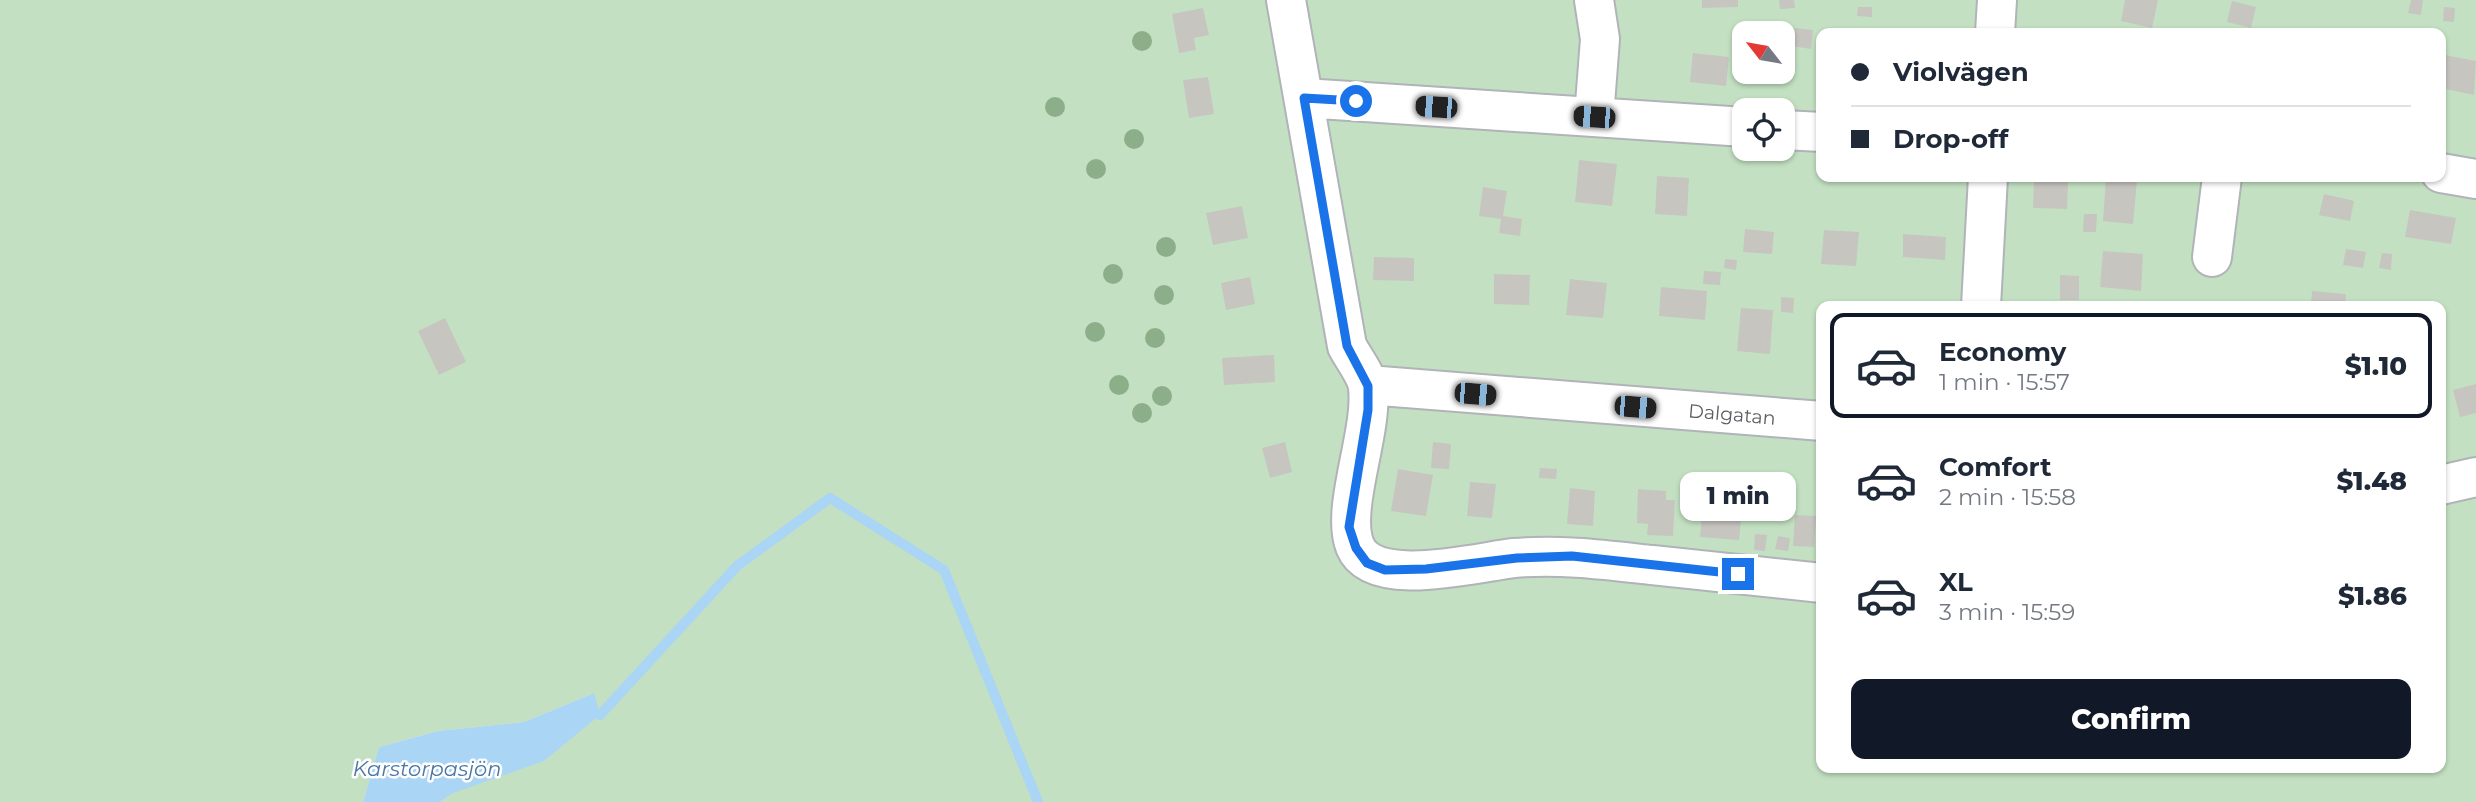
<!DOCTYPE html>
<html lang="en">
<head>
<meta charset="utf-8">
<style>
  body { margin:0; font-family:Montserrat,sans-serif; background:#f2f2f3; color:#1f2937; height:100vh; display:flex; flex-direction:column; font-size:26px; white-space:nowrap }
  * { box-sizing:border-box; margin:0 }
  p { font-size:23px; color:#747a83 }
  .icon { flex:none; width:38px; height:38px; fill:none; stroke:currentColor; stroke-width:2; stroke-linecap:round; stroke-linejoin:round }
  .map { position:relative; flex:1; overflow:hidden }
  .side { position:absolute; left:1816px; top:301px; width:630px; height:472px; display:flex; flex-direction:column; background:#fff; border-radius:14px; box-shadow:0 2px 5px #0004 }
  .side>* { flex:none }
  .guide { position:absolute; left:1816px; top:28px; width:630px; height:154px; border-radius:14px; box-shadow:0 2px 5px #0004; display:grid; align-content:center; height:154px; padding:0 35px; background:#fff }
  .needle { width:46px; rotate:301deg }
  .buttons { position:absolute; left:1732px; top:21px; display:grid; gap:14px }
  .buttons a { display:grid; place-items:center; width:63px; height:63px; border-radius:14px; background:#fff; box-shadow:0 2px 5px #0004; font-size:35px }
  .end { position:absolute; width:32px; height:32px; margin:-16px; border:9px solid #1a73e8; background:#fff; box-shadow:0 0 0 4px #fff }
  .from { border-radius:50% }
  .bubble { position:absolute; height:49px; border-radius:14px; background:#fff; box-shadow:0 2px 5px #0004; font-size:23px; font-weight:800; line-height:49px; text-align:center }
  .car { position:absolute; width:21px; height:42px; margin:-21px -10px; border-radius:9px; box-shadow:0 0 5px 2px #0007; background:linear-gradient(#222 24%,#8ab4d8 0 40%,#222 0 76%,#8ab4d8 0 86%,#222 0) }
  .guide b { display:flex; align-items:center; gap:24px; height:66px; font-size:26px }
  .guide b+b { border-top:2px solid #e0e1e3 }
  .guide i { width:18px; height:18px; background:#1f2937 }
  ul { padding:12px 0 0; list-style:none }
  li { display:flex; align-items:center; gap:21px; height:105px; margin:0 14px 10px; padding:0 21px; border:4px solid transparent; border-radius:14px }
  li div { flex:1 }
  li b { display:block; font-size:26px }
  li em { font-style:normal; font-weight:800 }
  li.active { border-color:#111827 }
  li>.icon { width:63px; height:63px; stroke-width:1.5 }
  .primary-button { display:flex; gap:14px; margin-top:auto; padding:14px 35px }
  .primary-button a { flex:1; height:80px; border-radius:14px; background:#111827; color:#fff; font-size:28px; font-weight:800; line-height:80px; text-align:center }
  .map>svg:first-child { display:block }
</style>
</head>
<body>
<div class="map">
<svg width="2476" height="802" viewBox="0 0 2476 802">
  <rect width="100%" height="100%" fill="#eceae3"/>
  <path fill="#c3e1c2" fill-rule="evenodd" d="M0,0H2476V802H440L594,693L524,722L438,731L379,747L363,802H0ZM1745,33H1783V72H1745ZM1822,33H2441V177H1822ZM1745,110H1783V149H1745ZM1822,306H2441V768H1822Z"/>
  <path fill="#abd5f4" d="M594,693L600,715L544,761L453,793L440,802H363L379,747L438,731L524,722Z"/>
  <g fill="none" stroke-linecap="round" stroke-linejoin="round">
    <path stroke="#abd5f4" stroke-width="10" d="M600,715L737,566L830,498L944,570L1038,802"/>
  </g>
  <path fill="#c7c5c0" d="M1702,0H1738V7L1702,8Z
    M1779,0H1794L1795,8L1780,9Z
    M2125,0H2158L2152,28L2121,21Z
    M2411,0H2423L2421,15L2408,13Z
    M2232,1L2256,7L2251,28L2227,22Z
    M1858,7H1872V17L1857,16Z
    M2444,7L2455,8L2454,22L2443,21Z
    M1203,8L1209,35L1194,38L1196,50L1179,53L1172,14Z
    M1794,28L1813,30L1811,49L1792,46Z
    M1818,40H1822V83H1816Z
    M1693,53L1729,57L1726,86L1690,82Z
    M2445,55L2476,61L2474,95L2441,88Z
    M1208,77L1214,114L1189,118L1183,80Z
    M1579,160L1617,164L1612,206L1575,202Z
    M1657,176L1689,178L1687,216L1655,214Z
    M2106,177L2137,180L2133,224L2103,221Z
    M2034,179L2068,181L2067,209L2033,208Z
    M1483,187L1507,191L1503,216L1522,219L1520,236L1499,233L1501,219L1479,216Z
    M2324,194L2354,201L2350,221L2319,215Z
    M1242,206L1248,238L1213,245L1206,213Z
    M2410,210L2456,218L2451,244L2405,237Z
    M2084,214H2097L2096,232H2083Z
    M1745,229L1774,232L1772,254L1743,252Z
    M1824,230L1859,232L1856,266L1821,264Z
    M1903,234L1946,237L1945,260L1903,257Z
    M2346,249L2366,252L2363,268L2343,265Z
    M2103,251L2143,254L2141,291L2100,287Z
    M2382,253L2392,254L2391,270L2379,268Z
    M1374,257L1414,258V281L1373,280Z
    M1725,259L1737,260L1736,270L1724,268Z
    M1704,271L1721,272L1720,285L1703,284Z
    M1494,274L1530,275L1529,305L1494,304Z
    M2060,275L2079,276V300H2060Z
    M1250,277L1255,304L1226,310L1221,283Z
    M1570,279L1607,283L1603,318L1566,315Z
    M1661,287L1707,291L1705,320L1659,316Z
    M2312,291L2346,294L2345,306H2311Z
    M1781,297L1794,298L1793,313L1781,312Z
    M1741,308L1773,310L1770,354L1737,351Z
    M445,318L466,362L439,375L418,331Z
    M1274,355L1275,382L1224,385L1222,358Z
    M2476,384V413L2460,417L2453,390Z
    M1285,442L1292,472L1270,478L1262,448Z
    M1433,442L1451,444L1449,469L1431,468Z
    M1540,468L1557,469L1556,479L1539,478Z
    M1398,469L1433,475L1426,516L1391,511Z
    M1470,482L1496,484L1492,518L1467,516Z
    M1570,488L1595,491L1593,526L1567,524Z
    M1638,489L1666,491V500H1675L1673,536L1647,535L1648,524L1637,523Z
    M1703,503L1742,507L1739,540L1700,537Z
    M1795,515L1816,516L1814,547L1793,546Z
    M1755,534L1767,535L1765,551L1754,550Z
    M1778,536L1790,538L1788,551L1775,549Z"/>
  <g fill="none" stroke-linecap="round" stroke-linejoin="round">
    <g stroke="#b0b3b7" stroke-width="42">
      <path id="minor" d="M1286,0L1347,346C1353,358 1367,375 1368,388C1373,433 1340,509 1355,546C1373,590 1477,562 1514,558C1561,554 1606,560 1652,565C1709,571 1765,577 1822,583
        M1995,33L1997,0
        M1304,98L1745,127
        M1594,117L1600,39L1594,0
        M1783,130L1822,132
        M2441,173L2476,179
        M2212,257L2222,177
        M1981,306L1988,177
        M1368,385L1822,421
        M2441,485L2476,477"/>
    </g>
    <use href="#minor" stroke="#fff" stroke-width="38"/>
  </g>
  <g fill="#8caf8a">
    <circle cx="1142" cy="41" r="10"/>
    <circle cx="1055" cy="107" r="10"/>
    <circle cx="1134" cy="139" r="10"/>
    <circle cx="1096" cy="169" r="10"/>
    <circle cx="1166" cy="247" r="10"/>
    <circle cx="1113" cy="274" r="10"/>
    <circle cx="1164" cy="295" r="10"/>
    <circle cx="1095" cy="332" r="10"/>
    <circle cx="1155" cy="338" r="10"/>
    <circle cx="1119" cy="385" r="10"/>
    <circle cx="1162" cy="396" r="10"/>
    <circle cx="1142" cy="413" r="10"/>
  </g>
  <g fill="none" stroke-linecap="round" stroke-linejoin="round">
    <path stroke="#1a73e8" stroke-width="9" d="M1356,101L1304,98L1347,346L1368,386V410L1349,527L1356,548L1367,563L1385,570L1426,569L1517,558L1572,556L1738,574"/>
  </g>
  <g text-anchor="middle" stroke-width="5" stroke-linejoin="round" paint-order="stroke">
    <g font-size="19" fill="#5b5e62" stroke="#fff">
      <text transform="translate(1732 414) rotate(5)" y="7">Dalgatan</text>
    </g>
    <g font-size="21" font-style="italic" fill="#4b77a4" stroke="#fff">
      <text x="427" y="776">Karstorpasjön</text>
    </g>
  </g>
</svg>
<div class="buttons">
<a><svg class="needle" viewBox="-14 -14 28 28"><path d="M0-13l5 13h-10z" fill="#e53935"/><path d="M0 13l5-13h-10z" fill="#747a83"/></svg></a>
<a><svg class="icon" aria-label="locate" viewBox="0 0 24 24"><circle cx="12" cy="12" r="6"/><path d="M12 2v4M12 18v4M2 12h4M18 12h4"/></svg></a>
</div>
<i class="end from" style="left:1356px;top:101px"></i>
<i class="end" style="left:1738px;top:574px"></i>
<div class="bubble" style="left:1680px;top:472px;width:116px">1 min</div>
<i class="car" style="left:1436px;top:107px;rotate:274deg"></i>
<i class="car" style="left:1594px;top:117px;rotate:274deg"></i>
<i class="car" style="left:1475px;top:394px;rotate:95deg"></i>
<i class="car" style="left:1635px;top:407px;rotate:95deg"></i>
<div class="guide">
<b><i class="from"></i>Violvägen</b>
<b><i></i>Drop-off</b>
</div>
<section class="side">
<ul>
<li class="active"><svg class="icon" aria-label="car" viewBox="0 0 24 24"><path d="M5 17H2v-5l4-1 3-4h7l3 4 3 1v5h-3M9 17h6M6 11h13"/><circle cx="7" cy="17" r="2"/><circle cx="17" cy="17" r="2"/></svg><div><b>Economy</b><p>1 min · 15:57</p></div><em>$1.10</em></li>
<li><svg class="icon" aria-label="car" viewBox="0 0 24 24"><path d="M5 17H2v-5l4-1 3-4h7l3 4 3 1v5h-3M9 17h6M6 11h13"/><circle cx="7" cy="17" r="2"/><circle cx="17" cy="17" r="2"/></svg><div><b>Comfort</b><p>2 min · 15:58</p></div><em>$1.48</em></li>
<li><svg class="icon" aria-label="car" viewBox="0 0 24 24"><path d="M5 17H2v-5l4-1 3-4h7l3 4 3 1v5h-3M9 17h6M6 11h13"/><circle cx="7" cy="17" r="2"/><circle cx="17" cy="17" r="2"/></svg><div><b>XL</b><p>3 min · 15:59</p></div><em>$1.86</em></li>
</ul>
<div class="primary-button"><a>Confirm</a></div>
</section>
</div>
</body>
</html>
